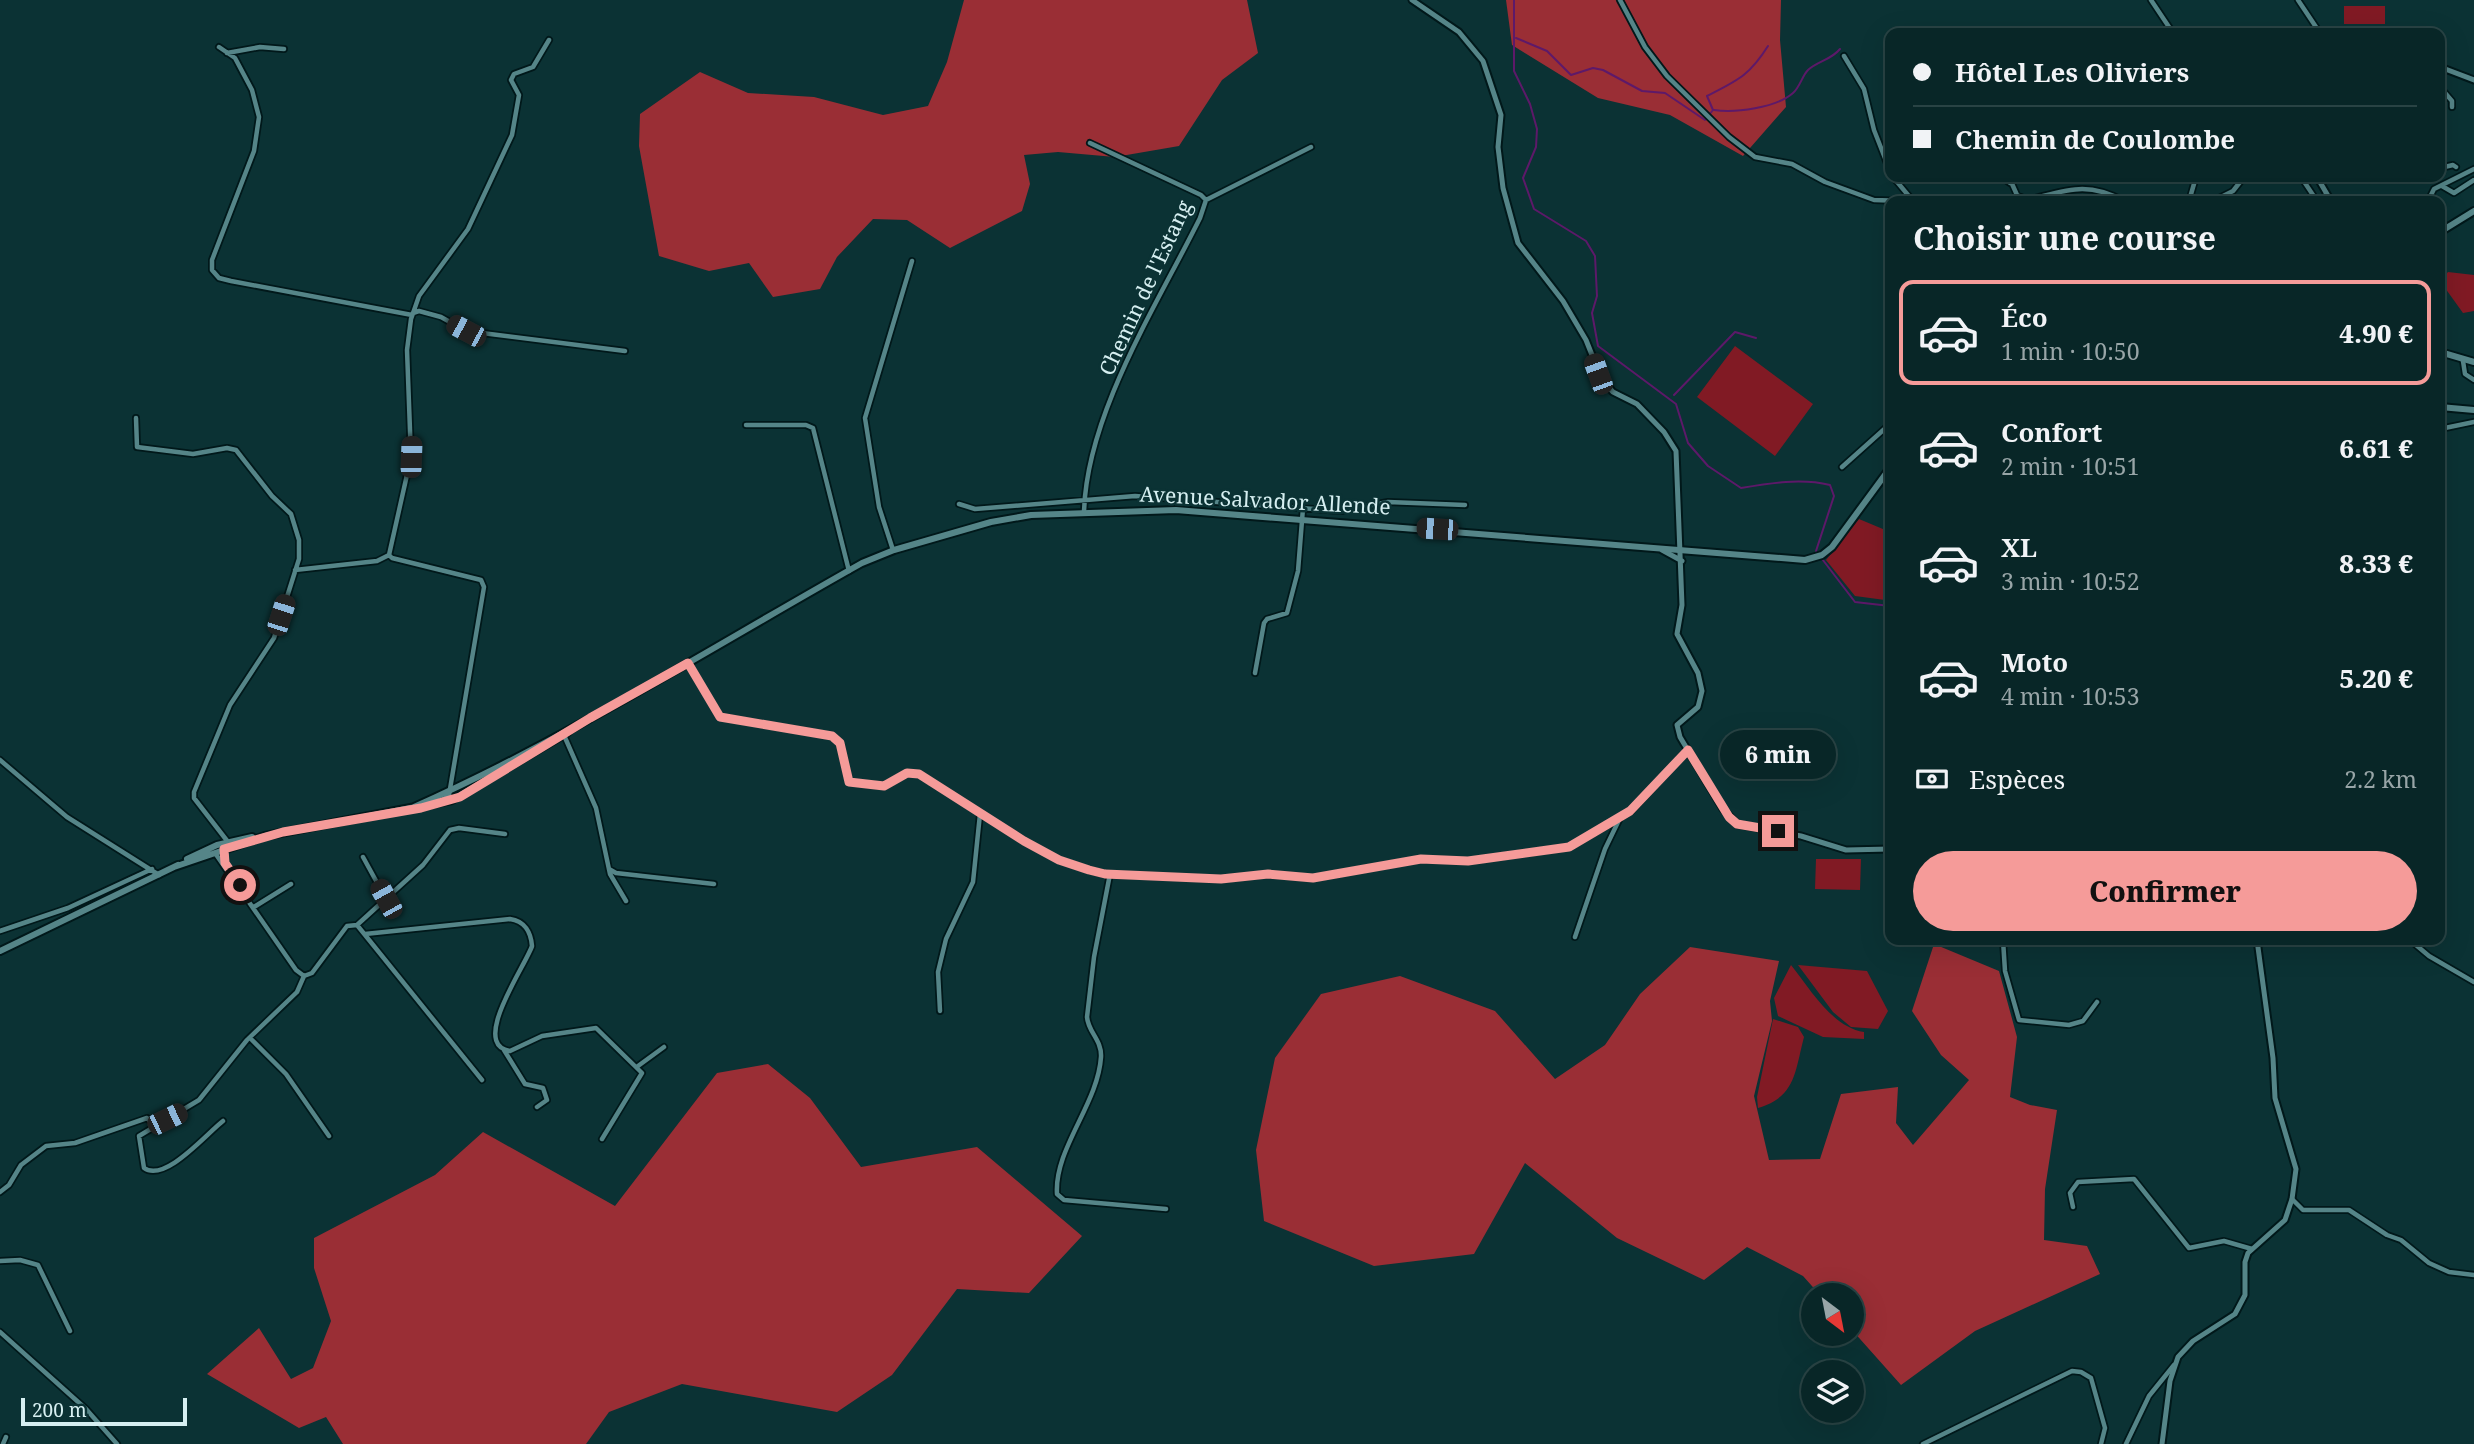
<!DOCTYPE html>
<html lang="fr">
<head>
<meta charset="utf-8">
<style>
  body { margin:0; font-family:"Noto Serif",serif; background:#163233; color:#f1f3f6; height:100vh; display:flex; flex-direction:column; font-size:26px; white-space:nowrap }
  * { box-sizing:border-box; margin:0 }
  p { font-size:23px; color:#98a5a7 }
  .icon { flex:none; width:38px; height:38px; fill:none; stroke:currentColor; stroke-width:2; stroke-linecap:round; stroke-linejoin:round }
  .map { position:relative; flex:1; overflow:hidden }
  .side { position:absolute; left:1885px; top:196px; width:560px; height:749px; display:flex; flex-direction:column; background:#082627; border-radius:14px; box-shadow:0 7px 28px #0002,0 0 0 2px #294344 }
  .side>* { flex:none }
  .guide { position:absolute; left:1885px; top:28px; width:560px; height:154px; border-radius:14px; box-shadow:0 7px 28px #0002,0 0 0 2px #294344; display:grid; align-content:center; height:154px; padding:0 28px; background:#082627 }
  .needle { width:46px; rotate:148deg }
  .tools { position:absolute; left:1801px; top:1283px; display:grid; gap:14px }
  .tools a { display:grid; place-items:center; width:63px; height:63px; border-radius:50%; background:#082627; box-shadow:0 7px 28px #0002,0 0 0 2px #294344; font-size:35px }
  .scale { position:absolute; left:21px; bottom:18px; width:166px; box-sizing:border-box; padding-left:7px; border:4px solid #d6eff1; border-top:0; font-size:19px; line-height:24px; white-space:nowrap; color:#d6eff1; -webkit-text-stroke:5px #0b3234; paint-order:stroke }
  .end { position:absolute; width:32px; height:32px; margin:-16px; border:9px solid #f59b99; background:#111; box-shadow:0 0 0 4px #111 }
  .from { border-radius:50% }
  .bubble { position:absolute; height:49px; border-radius:24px; background:#082627; box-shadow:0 7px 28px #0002,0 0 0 2px #294344; font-size:23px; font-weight:800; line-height:49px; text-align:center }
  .car { position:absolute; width:21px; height:42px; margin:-21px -10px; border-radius:9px; box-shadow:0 0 5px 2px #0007; background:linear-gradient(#222 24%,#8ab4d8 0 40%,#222 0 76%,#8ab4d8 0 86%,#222 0) }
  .guide b { display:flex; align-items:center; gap:24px; height:66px; font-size:26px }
  .guide b+b { border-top:2px solid #294344 }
  .guide i { width:18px; height:18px; background:#f1f3f6 }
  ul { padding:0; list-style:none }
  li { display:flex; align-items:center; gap:21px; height:105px; margin:0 14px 10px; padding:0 14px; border:4px solid transparent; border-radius:14px }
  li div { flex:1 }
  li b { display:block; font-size:26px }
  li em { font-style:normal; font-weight:800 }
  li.current { border-color:#f59b99 }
  li>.icon { width:63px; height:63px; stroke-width:1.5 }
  h2 { padding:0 28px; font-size:32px; line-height:84px }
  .pay { display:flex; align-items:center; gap:18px; height:77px; padding:0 28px; font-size:26px }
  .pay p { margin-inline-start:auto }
  .button { display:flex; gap:14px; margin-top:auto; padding:14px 28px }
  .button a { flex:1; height:80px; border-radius:42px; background:#f59b99; color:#111; font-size:28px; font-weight:800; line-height:80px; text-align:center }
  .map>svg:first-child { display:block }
</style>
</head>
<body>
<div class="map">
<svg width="2474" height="1444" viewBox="0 0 2474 1444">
  <rect width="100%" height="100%" fill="#0b3234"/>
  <path fill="#811a24" d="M2344,6H2385V24H2344Z
    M2448,272L2474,275V311L2463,313L2440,281Z
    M1735,346L1813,404L1775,456L1697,397Z
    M1859,519L1890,532V595L1885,600L1855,596L1826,560Z
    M1816,859H1861L1860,890L1815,889Z
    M1791,965C1811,990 1832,1027 1864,1032V1039L1823,1037L1778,1016L1774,998Z
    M1798,965L1867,971L1888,1011L1878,1029L1851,1027L1833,1012Z
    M1773,1019L1798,1027L1804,1037C1795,1071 1796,1097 1758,1108L1757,1097Z"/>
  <path fill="#9a2e35" d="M964,0H1247L1258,53L1222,80L1179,146L1115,157L1058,152L1024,155L1030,184L1022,211L950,248L907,220L873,219L837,257L820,289L773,297L749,263L709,271L659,256L639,146L640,114L700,72L748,93L814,97L883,115L928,106L947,62Z
    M1506,0H1781L1780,40L1786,107L1743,156L1670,115L1598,98L1512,45Z
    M1934,944L1999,971L2017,1037L2010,1097L2030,1105L2057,1110L2045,1189L2044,1240L2087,1246L2100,1274L1975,1331L1901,1385L1852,1330V1295H1820L1803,1276L1747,1247L1704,1280L1617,1238L1525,1163L1474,1254L1374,1266L1264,1221L1256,1150L1275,1058L1321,994L1400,976L1495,1011L1555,1079L1605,1045L1640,994L1690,947L1779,961L1770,1001L1772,1021L1754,1096L1769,1160L1820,1159L1841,1094L1898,1087L1896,1123L1913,1145L1969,1080L1941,1055L1912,1011Z
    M768,1064L810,1098L861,1167L977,1147L1082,1236L1029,1293L957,1289L892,1375L837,1412L682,1384L609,1412L586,1444H343L326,1417L299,1428L207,1374L259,1328L291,1379L313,1368L331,1321L314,1268V1238L435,1175L483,1132L615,1206L717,1073Z"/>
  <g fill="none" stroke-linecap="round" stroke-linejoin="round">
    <path stroke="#5d1969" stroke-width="2" d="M1514,0V71L1530,104L1537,129L1536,147L1523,178L1534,209L1586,241L1595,256L1597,296L1592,313L1598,346L1676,404L1688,443L1708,466L1741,488C1771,483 1801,478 1830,485L1834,496L1816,551L1855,602L1890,606
      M1516,38L1547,51L1571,75L1593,68L1603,70L1642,91L1665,93L1705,120L1713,110L1707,96C1738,80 1749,76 1768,46
      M1714,110C1735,113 1776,108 1793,93C1800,87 1802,76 1808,70C1818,61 1831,60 1840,49
      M1674,395L1735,332L1756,338"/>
    <g stroke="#01181a" stroke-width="8">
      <path id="minor" d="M1620,0L1645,47L1667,76L1729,137L1755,157L1792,164L1825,182L1874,200L1904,201
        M2151,0L2173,33
        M2298,0L2320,33
        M219,47L235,58L252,90L259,117L254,151L212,260V270L219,278L231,281L412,315
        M227,53L260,47L284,49
        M1844,56L1864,89L1874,130L1890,171
        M2440,87L2452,101V107
        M2440,168L2453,165L2456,167
        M1893,177L1913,201
        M2001,177L2010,183
        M2009,177L2017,195L2027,200C2065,191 2086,180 2124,201
        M2301,177L2317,201
        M2442,186L2454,193L2474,180
        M1206,200L1311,147
        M2189,201L2196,177
        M2213,201L2233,191L2244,177
        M2323,201L2326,194
        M2428,201L2434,189L2474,169
        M413,313L419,311L441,317L466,331L625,351
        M2463,361L2465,374L2474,380
        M136,418L137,447L193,454L227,448L236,450L272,496L291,514L299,540V559L274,638L230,705L194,792V798L228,842
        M746,425H806L813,428L849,571
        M2440,429L2474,422
        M1842,467L1890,424
        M959,504L975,509L1135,496L1341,511L1388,502L1465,505
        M1084,513C1086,415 1157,305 1200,218L1206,200L1201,195L1090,143
        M893,550L879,507L865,418L912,261
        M295,570L377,561L389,555
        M688,663L720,717L832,736L840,743L849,782L884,786L907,773L919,774L1024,841L1059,860L1089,870L1105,874L1221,879L1268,874L1313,878L1421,859L1468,861L1569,847L1631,811L1688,750
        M1255,673L1264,623L1267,619L1287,613L1298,571L1303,508
        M563,733L596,808L610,874L626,901
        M0,760L67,817L159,875
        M442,800L449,795L484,587L481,580L392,558L389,555L411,457L407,350L411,319L419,296L468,229L512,135L519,95L511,80L514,74L533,67L549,40
        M215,853L296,970L304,976
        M363,857L386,899
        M609,869L616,873L714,884
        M1110,874L1094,957L1087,1017C1088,1032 1102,1040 1101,1057C1098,1104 1054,1149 1057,1194L1064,1200L1166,1209
        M254,907L291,884
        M357,925L482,1080
        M0,931L68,908L152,869
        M365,934L510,919C525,921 531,933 532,946C526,965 469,1045 510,1051L542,1036L596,1028L642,1073L602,1139
        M1575,937L1605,849L1619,820
        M2003,940L2005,971L2019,1020L2069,1025L2083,1021L2097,1002
        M2410,940L2429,956L2474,982
        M940,1011L938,972L946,939L973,882L980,814
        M250,1038L286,1074L329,1136
        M504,1050L525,1084L543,1088L547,1100L537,1107
        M638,1066L664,1047
        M223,1121C206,1134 165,1183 144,1168L139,1136L199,1100L247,1040L297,992L304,976L312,973L347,926L357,925L423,865L450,830L459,828L505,834
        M0,1192L9,1185L21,1165L46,1146L75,1143L147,1118L154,1125
        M2292,1199L2303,1210H2349L2387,1235L2401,1240L2429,1263L2449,1272L2474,1275
        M2073,1207L2070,1193L2078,1182L2134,1179L2189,1248L2224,1241L2252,1249
        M0,1261L20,1260L38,1265L70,1331
        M0,1332L86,1409L117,1444
        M3,1444L6,1437
        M1923,1444L2072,1371L2081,1372L2091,1378L2105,1428L2101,1444
        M2126,1444L2149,1396L2174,1365"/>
    </g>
    <g stroke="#01181a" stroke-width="9">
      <path id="tertiary" d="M1412,0L1459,32L1483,61L1501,115L1498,147L1503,188L1518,243L1563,301L1586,340L1602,380L1613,392L1637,404L1664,432L1676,451L1682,605L1677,634L1698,673L1702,691L1698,707L1677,725L1680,737L1723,809L1737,824L1801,836L1846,850L1890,849
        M2440,67L2474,80
        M2317,177L2331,201
        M1662,550L1682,561
        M2162,1444L2170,1381L2178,1357L2193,1341L2235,1314L2245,1295V1262L2248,1253L2285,1220L2292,1199L2296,1169L2275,1098L2273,1058L2257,940"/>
    </g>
    <g stroke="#01181a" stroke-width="10">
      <path id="secondary" d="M2440,232L2474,211
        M2440,352L2474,362
        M2440,407L2474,410
        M414,807C569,738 714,646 862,563L894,550L991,522L1031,515L1176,510L1805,560L1822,555L1832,547L1890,468
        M187,859L217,845L252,837
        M174,867L265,836L452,800L568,732
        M0,951L178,865"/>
    </g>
    <use href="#minor" stroke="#558588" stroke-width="4.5"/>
    <use href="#tertiary" stroke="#558588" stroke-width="5"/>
    <use href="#secondary" stroke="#558588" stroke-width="6"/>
  </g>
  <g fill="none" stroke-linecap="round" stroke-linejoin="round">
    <path stroke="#f59b99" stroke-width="9" d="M240,885L225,863L224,849L283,832L421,808L460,797L590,718L688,663L720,717L832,736L840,743L849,782L884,786L907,773L919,774L1024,841L1059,860L1089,870L1105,874L1221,879L1268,874L1313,878L1421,859L1468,861L1569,847L1630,811L1688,750L1729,817L1737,824L1778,831"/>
  </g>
  <g text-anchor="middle" stroke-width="5" stroke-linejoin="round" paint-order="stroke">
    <g font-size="21" fill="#d6eff1" stroke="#0b3234">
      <text transform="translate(1146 288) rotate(-65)" y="7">Chemin de l'Estang</text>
      <text transform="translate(1265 501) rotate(3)" y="7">Avenue Salvador Allende</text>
    </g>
  </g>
</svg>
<div class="tools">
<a><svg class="needle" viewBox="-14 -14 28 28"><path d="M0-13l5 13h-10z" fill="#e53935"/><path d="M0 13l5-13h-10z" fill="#98a5a7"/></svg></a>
<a><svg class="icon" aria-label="layers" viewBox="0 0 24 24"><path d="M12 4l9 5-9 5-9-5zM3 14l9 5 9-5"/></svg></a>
</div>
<div class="scale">200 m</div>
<i class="end from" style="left:240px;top:885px"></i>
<i class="end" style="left:1778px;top:831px"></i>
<div class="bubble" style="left:1720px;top:730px;width:116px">6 min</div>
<i class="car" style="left:466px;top:331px;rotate:298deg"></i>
<i class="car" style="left:1598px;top:374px;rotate:340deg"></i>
<i class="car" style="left:411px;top:457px;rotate:2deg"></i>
<i class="car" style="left:1437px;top:529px;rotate:274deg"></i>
<i class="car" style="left:281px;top:615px;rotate:18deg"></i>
<i class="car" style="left:386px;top:899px;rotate:331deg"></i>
<i class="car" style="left:167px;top:1119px;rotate:64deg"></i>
<div class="guide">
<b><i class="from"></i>Hôtel Les Oliviers</b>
<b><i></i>Chemin de Coulombe</b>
</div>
<section class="side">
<h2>Choisir une course</h2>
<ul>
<li class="current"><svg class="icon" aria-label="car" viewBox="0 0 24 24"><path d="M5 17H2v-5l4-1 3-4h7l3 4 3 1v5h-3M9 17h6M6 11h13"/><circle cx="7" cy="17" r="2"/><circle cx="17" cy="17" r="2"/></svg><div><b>Éco</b><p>1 min · 10:50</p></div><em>4.90 €</em></li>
<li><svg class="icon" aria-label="car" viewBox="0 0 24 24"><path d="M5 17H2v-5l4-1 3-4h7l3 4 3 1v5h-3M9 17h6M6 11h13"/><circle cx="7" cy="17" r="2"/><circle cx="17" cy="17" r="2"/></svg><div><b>Confort</b><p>2 min · 10:51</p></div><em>6.61 €</em></li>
<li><svg class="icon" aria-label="car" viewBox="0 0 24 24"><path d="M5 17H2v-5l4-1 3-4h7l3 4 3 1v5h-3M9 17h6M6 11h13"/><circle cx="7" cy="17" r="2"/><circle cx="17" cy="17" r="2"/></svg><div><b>XL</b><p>3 min · 10:52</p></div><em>8.33 €</em></li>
<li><svg class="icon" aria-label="car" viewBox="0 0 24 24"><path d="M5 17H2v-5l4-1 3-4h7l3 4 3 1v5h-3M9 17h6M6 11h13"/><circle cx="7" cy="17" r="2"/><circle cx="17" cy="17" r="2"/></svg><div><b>Moto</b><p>4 min · 10:53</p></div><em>5.20 €</em></li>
</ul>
<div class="pay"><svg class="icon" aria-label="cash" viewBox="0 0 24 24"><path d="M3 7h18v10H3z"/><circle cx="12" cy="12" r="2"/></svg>Espèces<p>2.2 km</p></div>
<div class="button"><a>Confirmer</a></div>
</section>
</div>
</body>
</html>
